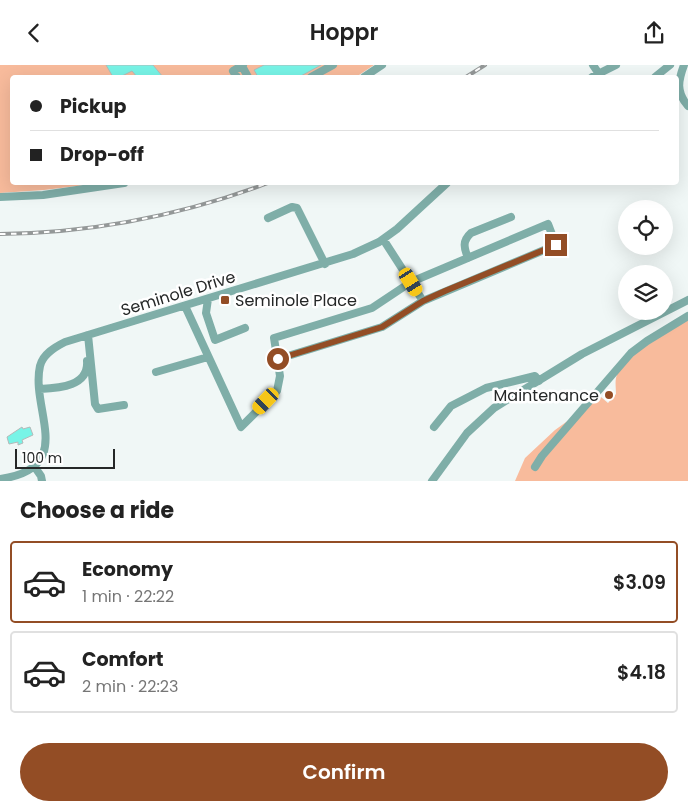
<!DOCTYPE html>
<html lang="en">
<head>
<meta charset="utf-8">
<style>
  body { margin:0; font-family:Poppins,sans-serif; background:#f2f2f2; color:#222; height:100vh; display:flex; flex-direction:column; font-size:19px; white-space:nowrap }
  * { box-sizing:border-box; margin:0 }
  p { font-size:16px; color:#767676 }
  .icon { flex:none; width:28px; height:28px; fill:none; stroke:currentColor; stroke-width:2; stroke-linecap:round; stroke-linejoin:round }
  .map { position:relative; height:416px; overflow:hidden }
  .sheet { display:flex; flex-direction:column; background:#fff; flex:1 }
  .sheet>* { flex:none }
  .top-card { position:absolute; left:10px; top:10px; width:669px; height:110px; border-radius:5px; box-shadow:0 5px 20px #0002; display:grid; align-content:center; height:110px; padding:0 20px; background:#fff }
  .controls { position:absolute; left:618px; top:135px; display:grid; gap:10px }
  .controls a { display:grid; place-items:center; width:55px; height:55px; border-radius:50%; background:#fff; box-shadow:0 5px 20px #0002; font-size:25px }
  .scale { position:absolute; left:15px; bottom:12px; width:100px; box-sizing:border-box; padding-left:5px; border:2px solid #252727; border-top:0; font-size:14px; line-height:18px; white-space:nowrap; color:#252727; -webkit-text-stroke:4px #fff; paint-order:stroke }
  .end { position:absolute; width:22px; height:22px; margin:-11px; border:6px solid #934d25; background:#fff; box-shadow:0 0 0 2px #fff }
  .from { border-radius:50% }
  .car { position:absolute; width:15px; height:30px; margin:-15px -8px; border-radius:6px; box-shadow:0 0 4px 1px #0007; background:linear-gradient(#f5c518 24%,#345 0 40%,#f5c518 0 76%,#345 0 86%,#f5c518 0) }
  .top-card b { display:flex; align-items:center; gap:18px; height:48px; font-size:19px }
  .top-card b+b { border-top:1px solid #e0e0e0 }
  .top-card i { width:12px; height:12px; background:#222 }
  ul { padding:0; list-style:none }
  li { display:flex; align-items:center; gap:15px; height:82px; margin:0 10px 8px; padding:0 10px; border:2px solid #e0e0e0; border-radius:5px }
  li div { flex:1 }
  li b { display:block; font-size:19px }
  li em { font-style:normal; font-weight:600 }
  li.on { border-color:#934d25 }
  li>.icon { width:45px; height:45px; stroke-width:1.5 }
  h2 { padding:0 20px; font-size:22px; line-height:60px }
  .button { display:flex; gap:10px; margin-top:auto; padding:10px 20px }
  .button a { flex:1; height:58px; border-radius:30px; background:#934d25; color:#fff; font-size:20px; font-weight:600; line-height:58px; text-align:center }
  header { display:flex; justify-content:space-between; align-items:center; height:65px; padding:0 20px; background:#fff; font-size:22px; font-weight:600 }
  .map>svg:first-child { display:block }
</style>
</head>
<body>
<header><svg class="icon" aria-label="back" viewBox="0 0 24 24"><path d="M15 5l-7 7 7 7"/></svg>Hoppr<svg class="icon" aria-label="share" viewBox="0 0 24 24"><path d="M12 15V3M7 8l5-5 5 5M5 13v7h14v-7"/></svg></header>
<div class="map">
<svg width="688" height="416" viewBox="0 0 688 416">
  <rect width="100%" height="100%" fill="#f0f7f6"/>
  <path fill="#f8bb9c" d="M0,0H374L356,12H12V118H102L44,125L0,128Z
    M688,252V416H515L525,393L555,365L601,332L608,338L616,329C616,324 615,318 616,313C621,290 669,264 688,252Z"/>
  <path fill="#78f4e7" stroke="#b4bab9" d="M106,0H153L163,12H137L132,6L120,12H113Z
    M264,0H321L299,12H258L254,5Z
    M22,362L23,364L30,362L33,370L22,375L23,378L18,380V377L9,379L7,372Z"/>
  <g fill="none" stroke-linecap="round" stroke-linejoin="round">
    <path stroke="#7faea8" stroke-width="8" d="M593,0L599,9
      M684,0C678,16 676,27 688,41
      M242,1L248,12
      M237,12L233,6L243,0
      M311,12L333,0
      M364,12L382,0
      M592,12L616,0
      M655,12L670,0
      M0,132L43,130L124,118
      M268,153L292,142L297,143L325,199
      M468,193C464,183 462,176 471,168L511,152
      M208,234L206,248L215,275L245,263
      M185,241L241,362L277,326L280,311L274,273L372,243L411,217L548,159L556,180L423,236
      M88,270L95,339L98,344L124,340
      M278,294L382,262L423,236L383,174
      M156,307L208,292
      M40,324C60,323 89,321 87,296
      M434,362L451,341L486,323L535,311L539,316
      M34,401L41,411L42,416
      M535,402L542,391L631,288L647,276L688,251
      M0,414C78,403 30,345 40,301C43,289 55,282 65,277L353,189L379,177L397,164L447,118
      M432,416L467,368L494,343L582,289L688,235"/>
    <g stroke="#949898" stroke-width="4">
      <path id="rail" d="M466,12L485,0
        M0,169C91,168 183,150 268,118"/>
    </g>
    <use href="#rail" stroke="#fff" stroke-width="2" stroke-dasharray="5.5" stroke-linecap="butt"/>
  </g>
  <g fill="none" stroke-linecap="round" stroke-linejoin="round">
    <path stroke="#934d25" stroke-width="6" d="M278,294L382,262L423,236L445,226L556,180"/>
  </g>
  <g fill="#934d25" stroke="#fff" stroke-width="2">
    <rect x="220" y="230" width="10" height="10" rx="2.5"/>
    <circle cx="609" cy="330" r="5"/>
  </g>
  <g text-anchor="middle" stroke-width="5" stroke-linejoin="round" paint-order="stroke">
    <g font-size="16" fill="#252727" stroke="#fff">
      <text transform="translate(178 228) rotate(-17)" y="6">Seminole Drive</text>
    </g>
    <g font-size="16" fill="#252727" stroke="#fff" text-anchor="start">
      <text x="235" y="241">Seminole Place</text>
      <text x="599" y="336" text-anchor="end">Maintenance</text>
    </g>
  </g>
</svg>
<div class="controls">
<a><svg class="icon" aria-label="locate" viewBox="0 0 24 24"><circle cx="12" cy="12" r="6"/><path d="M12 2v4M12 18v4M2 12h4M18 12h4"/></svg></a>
<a><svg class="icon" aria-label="layers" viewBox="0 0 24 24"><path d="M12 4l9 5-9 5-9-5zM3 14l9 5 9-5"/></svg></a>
</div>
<div class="scale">100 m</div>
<i class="end from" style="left:278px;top:294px"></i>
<i class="end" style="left:556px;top:180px"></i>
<i class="car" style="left:411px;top:217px;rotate:148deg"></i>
<i class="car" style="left:266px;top:336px;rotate:224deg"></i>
<div class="top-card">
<b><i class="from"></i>Pickup</b>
<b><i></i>Drop-off</b>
</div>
</div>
<section class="sheet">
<h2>Choose a ride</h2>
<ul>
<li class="on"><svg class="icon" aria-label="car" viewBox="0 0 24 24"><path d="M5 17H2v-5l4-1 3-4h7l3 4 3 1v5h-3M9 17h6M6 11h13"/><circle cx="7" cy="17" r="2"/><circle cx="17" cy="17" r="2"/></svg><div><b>Economy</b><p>1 min · 22:22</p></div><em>$3.09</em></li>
<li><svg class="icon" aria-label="car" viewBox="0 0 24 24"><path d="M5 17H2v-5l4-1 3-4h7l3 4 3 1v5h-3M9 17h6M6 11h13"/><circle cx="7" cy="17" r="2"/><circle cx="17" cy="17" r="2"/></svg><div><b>Comfort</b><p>2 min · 22:23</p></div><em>$4.18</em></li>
</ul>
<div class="button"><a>Confirm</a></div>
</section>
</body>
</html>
